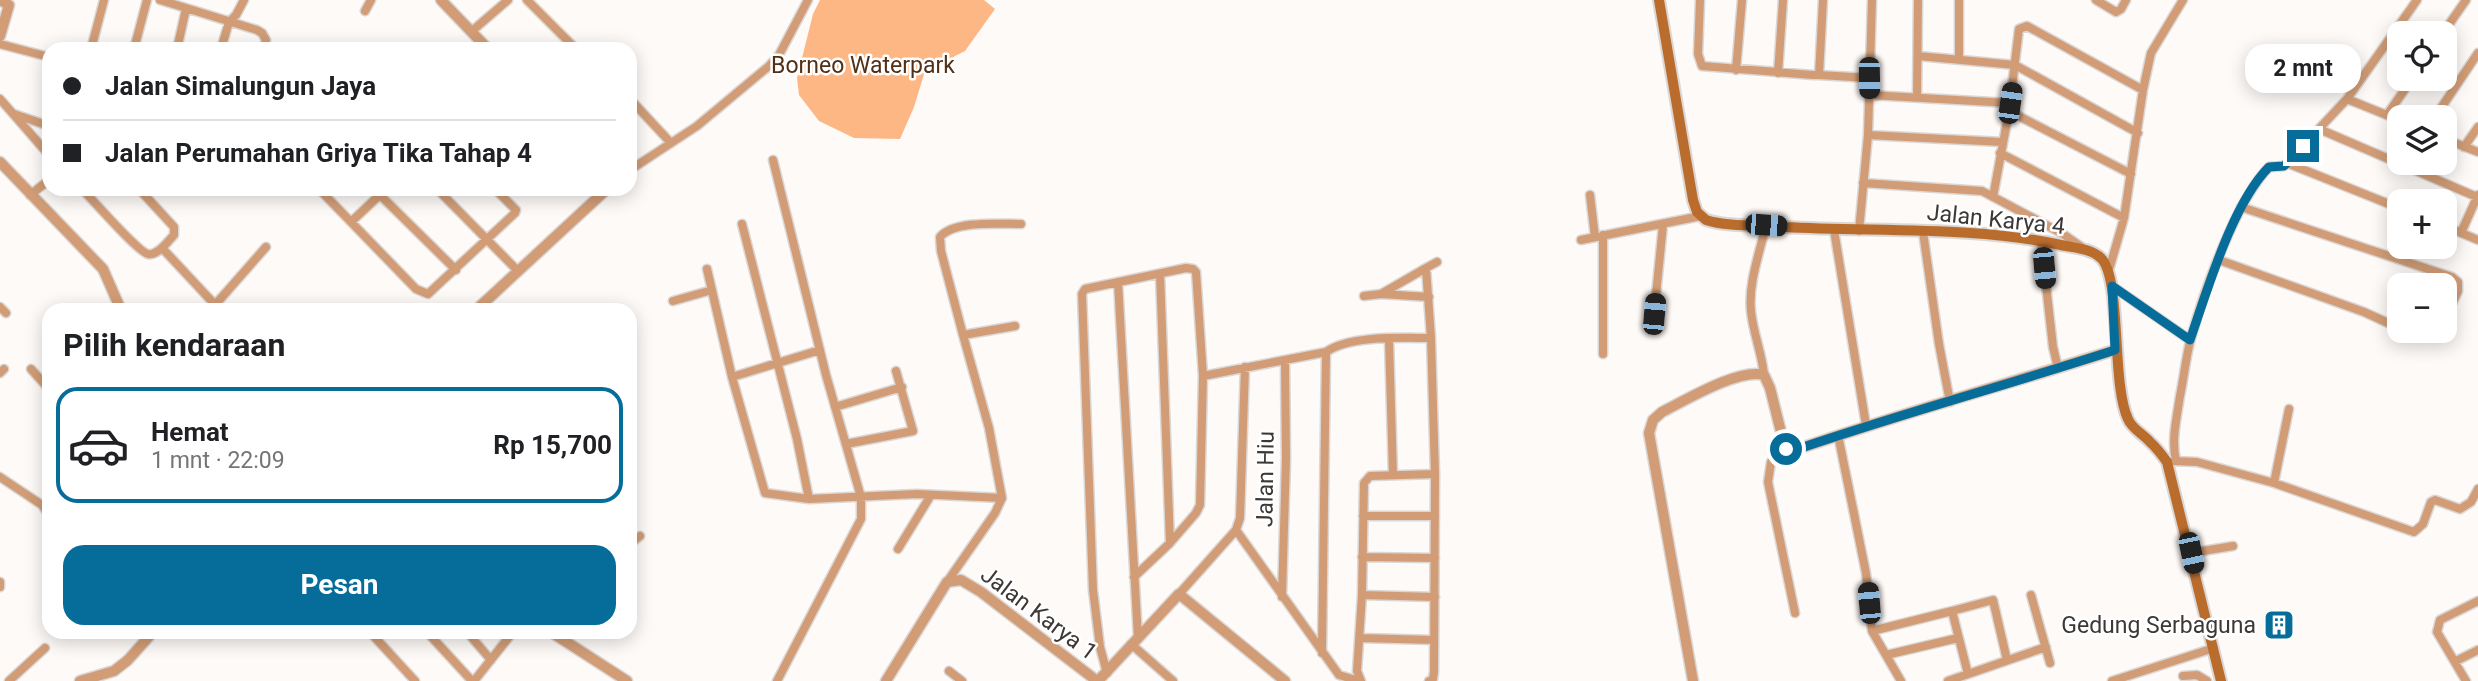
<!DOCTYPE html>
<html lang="id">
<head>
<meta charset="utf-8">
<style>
  body { margin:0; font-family:Roboto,sans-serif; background:#f6f6f6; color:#202124; height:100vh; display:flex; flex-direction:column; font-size:26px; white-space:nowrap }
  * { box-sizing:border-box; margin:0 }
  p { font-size:23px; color:#757577 }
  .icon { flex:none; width:38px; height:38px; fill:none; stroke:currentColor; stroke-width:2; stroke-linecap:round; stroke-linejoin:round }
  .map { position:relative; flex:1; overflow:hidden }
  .sheet { position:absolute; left:42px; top:303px; width:595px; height:336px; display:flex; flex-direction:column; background:#fff; border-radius:21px; box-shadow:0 4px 18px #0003 }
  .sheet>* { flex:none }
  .top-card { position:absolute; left:42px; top:42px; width:595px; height:154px; border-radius:21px; box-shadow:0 4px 18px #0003; display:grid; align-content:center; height:154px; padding:0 21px; background:#fff }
  .buttons { position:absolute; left:2387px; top:21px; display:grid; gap:14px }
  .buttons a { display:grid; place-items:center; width:70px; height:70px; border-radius:14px; background:#fff; box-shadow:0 4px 18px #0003; font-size:35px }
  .end { position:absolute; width:32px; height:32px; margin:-16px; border:9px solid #066d9b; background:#fff; box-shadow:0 0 0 4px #fff }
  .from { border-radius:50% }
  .bubble { position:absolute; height:49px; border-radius:21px; background:#fff; box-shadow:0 4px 18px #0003; font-size:23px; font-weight:700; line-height:49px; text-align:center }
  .car { position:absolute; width:21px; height:42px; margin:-21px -10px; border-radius:9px; box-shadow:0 0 5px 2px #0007; background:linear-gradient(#222 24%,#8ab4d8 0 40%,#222 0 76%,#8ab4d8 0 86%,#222 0) }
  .top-card b { display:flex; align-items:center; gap:24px; height:66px; font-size:26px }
  .top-card b+b { border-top:2px solid #e0e0e0 }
  .top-card i { width:18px; height:18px; background:#202124 }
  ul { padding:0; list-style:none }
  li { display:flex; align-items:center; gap:21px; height:116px; margin:0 14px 10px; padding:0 7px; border:4px solid transparent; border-radius:21px }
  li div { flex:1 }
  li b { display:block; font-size:26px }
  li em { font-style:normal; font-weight:700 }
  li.current { border-color:#066d9b }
  li>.icon { width:63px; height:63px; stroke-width:1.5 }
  h2 { padding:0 21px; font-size:32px; line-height:84px }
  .action { display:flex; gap:14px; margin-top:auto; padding:14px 21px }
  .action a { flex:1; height:80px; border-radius:21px; background:#066d9b; color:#fff; font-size:28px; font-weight:700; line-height:80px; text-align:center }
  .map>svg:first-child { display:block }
</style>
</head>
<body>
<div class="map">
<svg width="2478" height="681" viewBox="0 0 2478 681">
  <rect width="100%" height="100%" fill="#fefaf8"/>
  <path fill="#fdb785" d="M820,0H984L995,9L965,51L925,71L914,107L900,139L854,138L819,121L799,95L797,78L813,14Z"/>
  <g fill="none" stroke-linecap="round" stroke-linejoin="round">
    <g stroke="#dbd7d5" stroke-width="11">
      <path id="minor" d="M160,0L257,30L262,33L266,40L263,49
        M527,0L576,49
        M1700,0L1698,54L1702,66L1813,75H1819L1823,0
        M1959,0V58
        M2096,0L2116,12L2121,9L2126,0
        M365,11L371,0
        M472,31L508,0
        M2443,33L2466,0
        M0,44L49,57
        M91,49L104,0
        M134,49L147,0
        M177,49L186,9
        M221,49L229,22L236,15L244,0
        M350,49H356
        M1918,56L2015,65L2138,133
        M1736,70L1742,0
        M1778,73L1783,0
        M1819,75L1869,78
        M1870,95L2009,103
        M1917,97L1918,0
        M0,99L49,155
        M630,99L670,142
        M2347,99L2399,120
        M2009,111L2131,174
        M14,114L49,126
        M2387,115L2412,79
        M2435,117L2478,53
        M2319,129L2477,197
        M1868,135L2002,142
        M2445,139L2478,152
        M2464,147L2478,127
        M2000,153L2124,218
        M773,160L826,375L861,497V519L777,681
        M2287,163L2399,208
        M630,170L697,126L769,66L779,55L808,0
        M1863,183L1982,191L2063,234L2083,248
        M82,189C93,200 137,251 148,254C158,256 168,241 174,235V227L139,189
        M319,189L416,289L428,294L515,213L516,210L495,189
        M437,189L518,271
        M30,195L49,180
        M380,195L456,270
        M1590,195L1595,237
        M1993,197L2009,111L2019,29L2027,26L2143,90
        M2241,207L2452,277L2458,282V291L2445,319
        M351,222L386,189
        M742,224L797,439L809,499
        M2445,226L2478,240
        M1834,230L1866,425
        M1859,231L1868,135L1872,0
        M1923,232L1939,344L1950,402
        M2461,233L2478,195
        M1581,240L1701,216
        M2041,241L2053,347L2058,368
        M162,248L220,310
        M2219,260L2364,312L2399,328
        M1426,268L1437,262
        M707,269L732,377L765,493L809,499L917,494L1002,498L995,513L947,582
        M2109,270L2124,218L2143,90L2151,53L2183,0
        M1118,282L1138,638
        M2112,286L2190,340
        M1381,294L1429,297
        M1364,296L1381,294L1426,268L1431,338
        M673,301L712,290
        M215,305L266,247
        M0,307L6,313
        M1654,315L1663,225
        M2405,331L2415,334L2428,331
        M963,335L941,251L940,237C954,220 1000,224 1021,224
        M1389,340L1393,475
        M1326,352C1350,335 1402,338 1431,338L1435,474L1434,672L1433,679L1429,681
        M1603,354V235
        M31,369L49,389
        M0,373L4,369
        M1764,375C1762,353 1753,333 1751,311C1748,283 1760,252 1766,225
        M1203,376L1326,352L1322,653
        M732,377L820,350
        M835,407L902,387
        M1838,435L1866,573L1872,631L1901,681
        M846,444L913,431L896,371
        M1786,449L1771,462L1768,482L1795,613
        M2176,460C2171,441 2177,416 2180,396C2184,377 2186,356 2191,338C2204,291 2236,201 2269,167L2284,166L2347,99L2417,0
        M2174,461L2197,462L2274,483L2414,532L2423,524L2431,502L2435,500L2460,509L2471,502L2478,489
        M0,477L42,505L49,515
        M2274,483L2289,409
        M1002,498L989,428L963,335L1015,326
        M1363,516H1435
        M1236,530L1339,675L1359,681
        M630,544L640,536
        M898,549L931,495
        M2191,553L2233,546
        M1362,557L1435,558
        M1134,577L1170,543L1160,274
        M0,582V587
        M1179,594L1236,530L1240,518L1245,367
        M1362,595L1435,597
        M2031,595L2050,663
        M1282,597L1286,459L1285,362
        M1872,631L1952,611
        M370,632L415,681
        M427,632L472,681
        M467,632L491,660
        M1360,638L1434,640
        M1131,644L1173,681
        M1886,655L1958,638
        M2456,661L2478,650
        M949,671L962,681
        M1107,673L1100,647L1093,590L1082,294L1085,289L1186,268L1193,269L1196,272L1203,376L1200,505L1196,513L1170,543
        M1968,674L1952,611L1993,600L2007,660
        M2183,676L2197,675L2207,681
        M9,681L45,648
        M474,681L513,632
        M1361,681L1357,671L1362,595L1364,483L1370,476L1435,474
        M1948,681L2046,647
        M2112,681L2214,648
        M2466,681L2437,632L2440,620L2478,601"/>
    </g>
    <g stroke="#dbd7d5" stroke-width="13">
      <path id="tertiary" d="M441,0L488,49
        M0,36L9,5L0,0
        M0,162L103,269L121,310
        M476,310L607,189
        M551,632L627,681
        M80,681L114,671L128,660L153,632
        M886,681L947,582L961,580L981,592L1097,681
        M1098,681L1179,594L1285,681
        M1693,681L1649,433L1653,420L1662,412C1686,400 1739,368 1764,375L1770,388L1784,444L1786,449L1792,451C1899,414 2008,384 2115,350"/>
    </g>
    <g stroke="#dbd7d5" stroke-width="14">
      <path id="secondary" d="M1659,0L1693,200L1697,212L1706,220C1727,227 1761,225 1785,227C1874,232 1974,226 2061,245C2074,248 2090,248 2101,258C2122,279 2111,383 2128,419C2132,429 2143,434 2150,442C2157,448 2162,455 2167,462L2221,681"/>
    </g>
    <use href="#minor" stroke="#d29d76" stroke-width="8"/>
    <use href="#tertiary" stroke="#d29d76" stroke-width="10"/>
    <use href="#secondary" stroke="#ba6c2d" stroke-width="10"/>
  </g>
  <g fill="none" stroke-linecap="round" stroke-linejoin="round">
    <path stroke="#066d9b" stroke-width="9" d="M1786,449L1792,451C1899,414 2008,385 2115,350L2112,286L2190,340C2208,289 2232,204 2269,167L2284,166L2303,146"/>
  </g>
  <defs>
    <g id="building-square" transform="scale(1.575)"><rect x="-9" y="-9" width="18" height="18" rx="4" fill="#066d9b" stroke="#fff"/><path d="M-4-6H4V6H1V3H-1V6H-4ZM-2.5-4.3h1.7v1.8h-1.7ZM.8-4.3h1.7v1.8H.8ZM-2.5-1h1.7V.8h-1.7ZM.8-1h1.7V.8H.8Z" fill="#fff"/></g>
  </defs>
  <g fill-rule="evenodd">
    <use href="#building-square" x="2279" y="625"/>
  </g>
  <g text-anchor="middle" stroke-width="5" stroke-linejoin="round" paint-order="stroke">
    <g font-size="23" fill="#513016" stroke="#fff">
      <text x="863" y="73">Borneo Waterpark</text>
    </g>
    <g font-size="23" fill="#3c3836" stroke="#fff">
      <text transform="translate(1996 219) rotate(6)" y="8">Jalan Karya 4</text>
      <text transform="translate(1265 479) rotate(-89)" y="8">Jalan Hiu</text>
      <text transform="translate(1039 613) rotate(37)" y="8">Jalan Karya 1</text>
    </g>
    <g font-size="23" fill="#3c3836" stroke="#fff" text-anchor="end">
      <text x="2256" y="633">Gedung Serbaguna</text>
    </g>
  </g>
</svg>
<div class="buttons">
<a><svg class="icon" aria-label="locate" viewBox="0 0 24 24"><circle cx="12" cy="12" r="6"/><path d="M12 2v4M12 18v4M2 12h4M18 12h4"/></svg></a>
<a><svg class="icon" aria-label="layers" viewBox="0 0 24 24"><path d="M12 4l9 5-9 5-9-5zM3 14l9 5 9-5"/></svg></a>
<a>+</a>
<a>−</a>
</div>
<i class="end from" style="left:1786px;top:449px"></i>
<i class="end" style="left:2303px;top:146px"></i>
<div class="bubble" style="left:2245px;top:44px;width:116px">2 mnt</div>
<i class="car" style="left:1869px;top:78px;rotate:179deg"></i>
<i class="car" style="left:2010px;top:103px;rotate:8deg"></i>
<i class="car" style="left:1766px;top:225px;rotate:94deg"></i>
<i class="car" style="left:2044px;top:268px;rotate:175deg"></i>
<i class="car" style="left:1654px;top:314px;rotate:5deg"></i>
<i class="car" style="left:2191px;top:553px;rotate:168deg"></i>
<i class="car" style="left:1869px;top:603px;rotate:355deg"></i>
<div class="top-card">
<b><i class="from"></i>Jalan Simalungun Jaya</b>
<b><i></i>Jalan Perumahan Griya Tika Tahap 4</b>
</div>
<section class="sheet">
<h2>Pilih kendaraan</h2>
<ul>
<li class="current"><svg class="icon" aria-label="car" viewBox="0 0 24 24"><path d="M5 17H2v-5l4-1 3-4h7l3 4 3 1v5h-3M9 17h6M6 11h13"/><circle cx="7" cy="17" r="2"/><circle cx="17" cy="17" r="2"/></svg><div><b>Hemat</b><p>1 mnt · 22:09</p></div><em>Rp 15,700</em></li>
</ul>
<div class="action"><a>Pesan</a></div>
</section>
</div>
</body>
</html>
